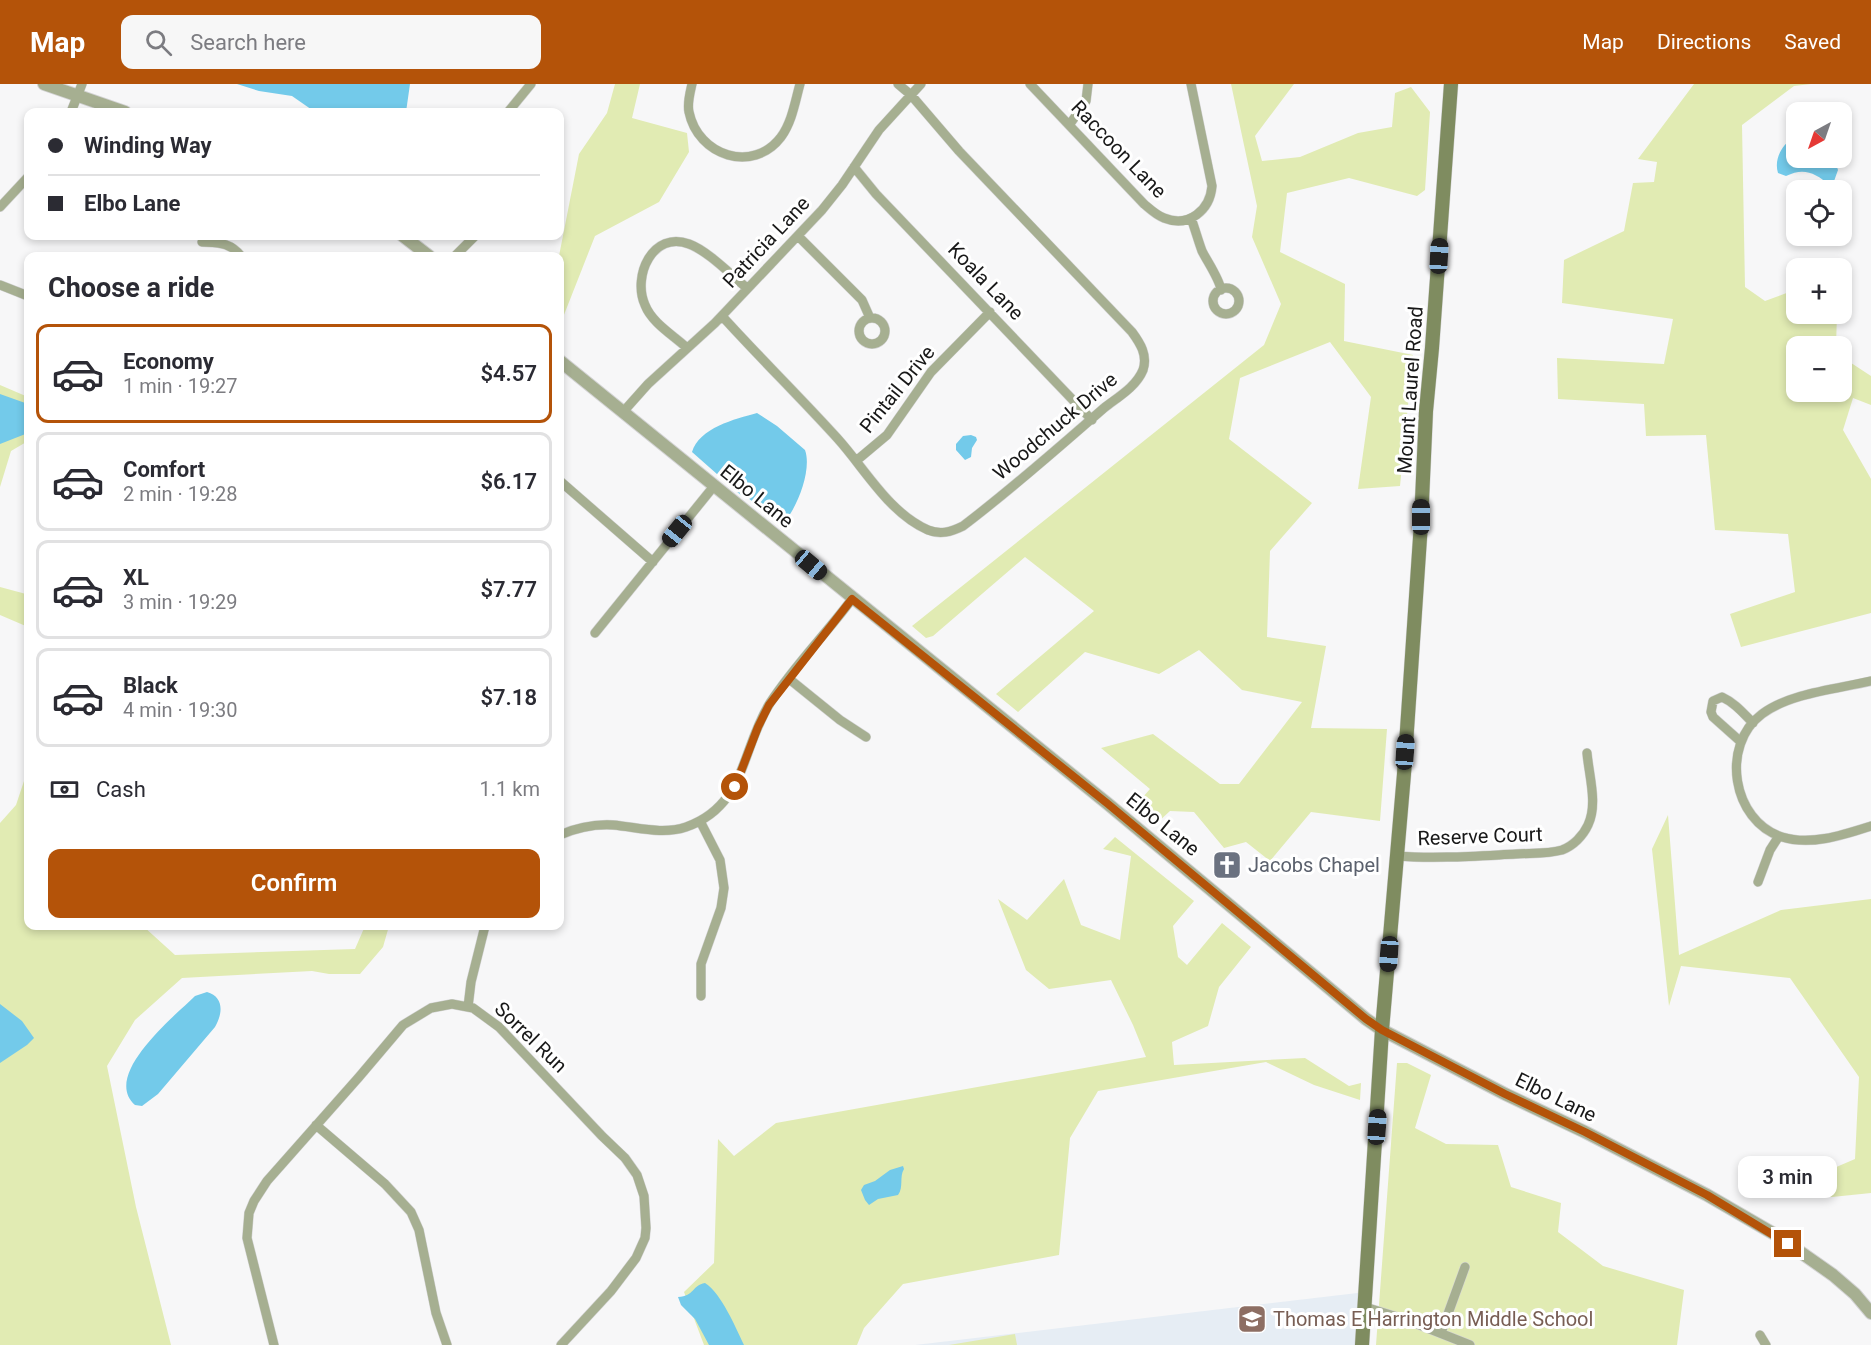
<!DOCTYPE html>
<html lang="en">
<head>
<meta charset="utf-8">
<style>
  body { margin:0; font-family:Roboto,sans-serif; background:#f7f7f7; color:#2b2b33; height:100vh; display:flex; flex-direction:column; font-size:22px; white-space:nowrap }
  * { box-sizing:border-box; margin:0 }
  p { font-size:20px; color:#7c7c81 }
  .icon { flex:none; width:33px; height:33px; fill:none; stroke:currentColor; stroke-width:2; stroke-linecap:round; stroke-linejoin:round }
  .map { position:relative; flex:1; overflow:hidden }
  .drawer { position:absolute; left:24px; top:168px; width:540px; height:678px; display:flex; flex-direction:column; background:#fff; border-radius:12px; box-shadow:0 3px 9px #0003 }
  .drawer>* { flex:none }
  .guide { position:absolute; left:24px; top:24px; width:540px; height:132px; border-radius:12px; box-shadow:0 3px 9px #0003; display:grid; align-content:center; height:132px; padding:0 24px; background:#fff }
  .needle { width:39px; rotate:220deg }
  .buttons { position:absolute; left:1786px; top:18px; display:grid; gap:12px }
  .buttons a { display:grid; place-items:center; width:66px; height:66px; border-radius:12px; background:#fff; box-shadow:0 3px 9px #0003; font-size:30px }
  .end { position:absolute; width:27px; height:27px; margin:-14px; border:8px solid #b45309; background:#fff; box-shadow:0 0 0 3px #fff }
  .from { border-radius:50% }
  .bubble { position:absolute; height:42px; border-radius:12px; background:#fff; box-shadow:0 3px 9px #0003; font-size:20px; font-weight:600; line-height:42px; text-align:center }
  .car { position:absolute; width:18px; height:36px; margin:-18px -9px; border-radius:8px; box-shadow:0 0 4px 2px #0007; background:linear-gradient(#222 24%,#8ab4d8 0 40%,#222 0 76%,#8ab4d8 0 86%,#222 0) }
  .guide b { display:flex; align-items:center; gap:21px; height:57px; font-size:22px }
  .guide b+b { border-top:2px solid #e1e1e2 }
  .guide i { width:15px; height:15px; background:#2b2b33 }
  ul { padding:0; list-style:none }
  li { display:flex; align-items:center; gap:18px; height:99px; margin:0 12px 9px; padding:0 12px; border:3px solid #e1e1e2; border-radius:12px }
  li div { flex:1 }
  li b { display:block; font-size:22px }
  li em { font-style:normal; font-weight:600 }
  li.current { border-color:#b45309 }
  li>.icon { width:54px; height:54px; stroke-width:1.5 }
  h2 { padding:0 24px; font-size:27px; line-height:72px }
  .pay { display:flex; align-items:center; gap:15px; height:66px; padding:0 24px; font-size:22px }
  .pay p { margin-inline-start:auto }
  .action { display:flex; gap:12px; margin-top:auto; padding:12px 24px }
  .action a { flex:1; height:69px; border-radius:12px; background:#b45309; color:#fff; font-size:24px; font-weight:600; line-height:69px; text-align:center }
  header { display:flex; align-items:center; gap:36px; box-sizing:border-box; height:84px; padding:0 30px; background:#b45309; color:#fff }
  header strong { font-size:28px }
  nav { display:flex; gap:33px; margin-inline-start:auto; font-size:21px }
  .search { width:420px; height:54px; background:#f7f7f7; display:flex; align-items:center; gap:15px; box-sizing:border-box; padding:0 21px; border-radius:12px; color:#7c7c81; font-size:22px }
  .map>svg:first-child { display:block }
</style>
</head>
<body>
<header>
<strong>Map</strong>
<div class="search"><svg class="icon" aria-label="search" viewBox="0 0 24 24"><circle cx="10" cy="10" r="6"/><path d="M15 15l6 6"/></svg>Search here</div>
<nav><a>Map</a><a>Directions</a><a>Saved</a></nav>
</header>
<div class="map">
<svg width="1871" height="1261" viewBox="0 0 1871 1261">
  <rect width="100%" height="100%" fill="#f7f7f8"/>
  <path fill="#e6edf4" d="M1366,1208L1362,1261H915Z"/>
  <path fill="#e1ebb3" d="M615,0H640L632,34L687,49L689,68L659,118L595,152L560,241L559,172L579,70L607,29Z
    M1231,0H1294L1255,52L1262,77L1300,73L1358,49L1392,43L1395,9L1411,3L1430,28L1425,106L1417,112L1349,94L1287,109L1280,168L1345,200L1344,257L1413,271L1400,402L1358,405L1371,313L1330,258L1240,294L1229,355L1312,419L1270,467L1267,553L1326,562L1311,644L1387,645L1380,737L1311,728L1270,777L1246,758L1224,764L1194,728L1170,727L1157,739L1135,722L1150,705L1101,664L1153,650L1220,700H1239L1302,618L1242,606L1199,566L1159,590L1085,568L1018,628L996,610L1094,527L1025,473L933,552L926,554L912,542L1264,261L1281,220L1252,153L1257,122Z
    M1694,0H1811L1794,2L1742,41L1745,203L1765,217L1797,205V230H1837L1836,262H1797V308H1842V273L1871,292V321L1853,314L1843,346L1871,395V529L1741,563L1730,530L1795,508L1788,450L1715,446L1706,351L1646,352L1644,320L1558,315L1557,274L1664,280L1673,235L1562,219L1564,176L1624,147L1633,99L1654,98L1657,78L1638,75Z
    M0,301L28,313V357L11,367L0,403Z
    M0,503L26,510L28,506V543L0,531Z
    M28,685V842H143L175,871L355,865L365,842H389L383,863L360,890H329L312,887L182,894L135,936L107,982L136,1123L171,1261H0V739L16,721Z
    M1668,731L1679,871L1781,826L1871,815V1109L1832,1113L1811,1111L1806,1096L1855,1075L1859,993L1790,894L1681,882L1669,922L1652,765Z
    M1115,753L1194,817L1173,842L1178,873L1187,881L1222,839L1251,863L1219,903L1208,942L1172,958L1174,981L1305,974L1349,1002L1361,999L1360,1016L1314,1001L1266,978L1098,1007L1070,1054L1059,1171L903,1200L864,1244L857,1261H704L684,1208L714,1179L718,1055L734,1072L776,1039L1146,973L1133,941L1111,896L1049,905L1026,886L998,815L1027,836L1064,795L1081,841L1120,856L1131,772L1103,765Z
    M1397,979H1407L1431,991L1415,1044L1446,1060L1498,1061L1511,1103L1561,1119L1558,1148L1603,1182L1684,1206L1677,1261H1376Z
    M1015,1250L1017,1261H949Z"/>
  <path fill="#73caea" d="M237,0H410L406,28H315L292,12L259,7Z
    M1791,55H1797V74H1834L1838,86L1833,100L1830,101C1815,89 1804,83 1786,92L1778,89C1774,76 1781,63 1791,55Z
    M0,310L28,320V349L0,360Z
    M757,329L777,342L805,366C812,385 798,422 785,437L773,433L748,414L743,413L692,368C699,344 735,335 757,329Z
    M971,351L976,353L977,356L972,364L971,373L965,376L956,366V360L963,352Z
    M207,908C224,913 223,929 215,943L158,1010L142,1022L135,1021C101,991 176,931 195,912Z
    M0,920L22,937L34,954L27,961L0,979Z
    M903,1082L904,1085C899,1093 904,1103 898,1111L878,1115L869,1121L865,1116L861,1106L864,1101L875,1097L890,1086Z
    M705,1199C722,1210 735,1243 744,1261H709L695,1235L681,1221L678,1213C695,1212 692,1201 705,1199Z"/>
  <g fill="none" stroke-linecap="round" stroke-linejoin="round">
    <g stroke="#d3d3d4" stroke-width="10">
      <path id="minor" d="M692,0C690,9 687,19 689,28C698,72 753,90 781,53C792,38 795,18 800,0
        M1030,0L1144,120C1150,125 1156,131 1164,134C1189,144 1210,126 1212,102L1191,0
        M71,28L82,0
        M508,28L531,0
        M1070,40L1086,17L1088,0
        M854,83L876,110L1092,336
        M0,123L28,93
        M1191,134C1195,145 1198,156 1202,167C1207,177 1220,196 1221,206
        M798,152L862,216L870,234
        M202,158C219,159 230,158 241,172
        M455,172L475,152
        M0,201L28,212
        M1213 217a13 13 0 1 1 26 0a13 13 0 1 1-26 0Z
        M722,232C760,274 800,313 838,355C865,385 889,429 928,446C940,451 951,448 963,442C1012,405 1058,364 1104,324C1118,313 1136,303 1143,286C1148,271 1140,259 1132,248L959,67L911,11L898,0
        M859 247a13 13 0 1 1 26 0a13 13 0 1 1-26 0Z
        M687,264C673,251 652,239 645,221C632,192 653,146 689,160C708,167 731,191 747,204
        M623,328L648,300L715,239L822,126L842,101L879,46L921,0
        M856,377L887,351L931,288L990,228
        M560,397L653,478
        M595,549L714,402
        M788,594L840,636L866,653
        M1871,597C1837,605 1790,609 1762,630C1720,661 1732,737 1782,753C1811,762 1843,751 1871,742
        M1741,658L1713,633L1711,628L1713,617L1722,613C1735,619 1743,629 1753,639
        M700,737L720,776L724,804L721,824L701,880V912
        M560,751C576,744 595,740 613,741C637,743 662,751 686,743C746,722 741,665 770,619C794,582 826,550 852,515
        M1397,772C1436,775 1476,772 1516,770C1531,769 1548,770 1562,766C1573,762 1583,752 1588,741C1598,720 1589,692 1587,669
        M1758,798L1770,766L1779,752
        M468,923L471,898L485,842
        M316,1041L385,1100L411,1128L419,1146L436,1229L447,1261
        M1365,1223L1407,1236L1470,1261
        M1441,1249L1465,1183
        M1760,1251L1766,1261
        M274,1261L247,1154L249,1129L254,1117L267,1097L359,993L403,941L431,924L452,920L473,924L499,943L602,1052L625,1074L637,1091L644,1112L646,1144L645,1154L636,1174L611,1207L561,1261"/>
    </g>
    <g stroke="#d3d3d4" stroke-width="14">
      <path id="tertiary" d="M44,0L125,28
        M403,152L429,172
        M560,277L1108,720L1366,935L1382,946L1505,1010L1585,1048L1707,1111L1776,1151L1833,1191L1855,1210L1871,1229"/>
    </g>
    <g stroke="#d3d3d4" stroke-width="15">
      <path id="secondary" d="M1362,1261L1382,946L1404,690L1421,439L1426,327L1432,264L1451,0"/>
    </g>
    <use href="#minor" stroke="#a6af91" stroke-width="9"/>
    <use href="#tertiary" stroke="#a6af91" stroke-width="12"/>
    <use href="#secondary" stroke="#7f8c60" stroke-width="14"/>
  </g>
  <g fill="none" stroke-linecap="round" stroke-linejoin="round">
    <path stroke="#b45309" stroke-width="8" d="M735,703L758,643L769,621L852,515L1108,720L1366,935L1382,946L1505,1010L1585,1048L1707,1111L1788,1160"/>
  </g>
  <defs>
    <g id="church-square" transform="scale(1.5)"><rect x="-9" y="-9" width="18" height="18" rx="4" fill="#6b7280" stroke="#fff"/><path d="M-1.2-6h2.4v3.5h3.3v2.4h-3.3V6h-2.4V-.1h-3.3v-2.4h3.3Z" fill="#fff"/></g>
    <g id="school-square" transform="scale(1.5)"><rect x="-9" y="-9" width="18" height="18" rx="4" fill="#8d6e63" stroke="#fff"/><path d="M0-5L7-2L0 1L-7-2ZM-4 1L0 2.5L4 1V4Q0 6-4 4Z" fill="#fff"/></g>
  </defs>
  <g fill-rule="evenodd">
    <use href="#church-square" x="1227" y="781"/>
    <use href="#school-square" x="1252" y="1235"/>
  </g>
  <g text-anchor="middle" stroke-width="6" stroke-linejoin="round" paint-order="stroke">
    <g font-size="20" fill="#181818" stroke="#fff">
      <text transform="translate(1119 65) rotate(46)" y="7">Raccoon Lane</text>
      <text transform="translate(766 158) rotate(-47)" y="7">Patricia Lane</text>
      <text transform="translate(986 197) rotate(46)" y="7">Koala Lane</text>
      <text transform="translate(897 305) rotate(-51)" y="7">Pintail Drive</text>
      <text transform="translate(1410 306) rotate(-86)" y="7">Mount Laurel Road</text>
      <text transform="translate(1055 342) rotate(-40)" y="7">Woodchuck Drive</text>
      <text transform="translate(757 412) rotate(39)" y="7">Elbo Lane</text>
      <text transform="translate(1163 740) rotate(39)" y="7">Elbo Lane</text>
      <text transform="translate(1480 752) rotate(-2)" y="7">Reserve Court</text>
      <text transform="translate(531 953) rotate(44)" y="7">Sorrel Run</text>
      <text transform="translate(1556 1013) rotate(26)" y="7">Elbo Lane</text>
    </g>
    <g font-size="20" fill="#5b616d" stroke="#fff" text-anchor="start">
      <text x="1248" y="788">Jacobs Chapel</text>
    </g>
    <g font-size="20" fill="#785e54" stroke="#fff" text-anchor="start">
      <text x="1273" y="1242">Thomas E Harrington Middle School</text>
    </g>
  </g>
</svg>
<div class="buttons">
<a><svg class="needle" viewBox="-14 -14 28 28"><path d="M0-13l5 13h-10z" fill="#e53935"/><path d="M0 13l5-13h-10z" fill="#7c7c81"/></svg></a>
<a><svg class="icon" aria-label="locate" viewBox="0 0 24 24"><circle cx="12" cy="12" r="6"/><path d="M12 2v4M12 18v4M2 12h4M18 12h4"/></svg></a>
<a>+</a>
<a>−</a>
</div>
<i class="end from" style="left:735px;top:703px"></i>
<i class="end" style="left:1788px;top:1160px"></i>
<div class="bubble" style="left:1738px;top:1072px;width:99px">3 min</div>
<i class="car" style="left:1439px;top:172px;rotate:3deg"></i>
<i class="car" style="left:1421px;top:433px;rotate:0deg"></i>
<i class="car" style="left:677px;top:447px;rotate:219deg"></i>
<i class="car" style="left:811px;top:481px;rotate:130deg"></i>
<i class="car" style="left:1405px;top:668px;rotate:4deg"></i>
<i class="car" style="left:1389px;top:870px;rotate:184deg"></i>
<i class="car" style="left:1377px;top:1043px;rotate:4deg"></i>
<div class="guide">
<b><i class="from"></i>Winding Way</b>
<b><i></i>Elbo Lane</b>
</div>
<section class="drawer">
<h2>Choose a ride</h2>
<ul>
<li class="current"><svg class="icon" aria-label="car" viewBox="0 0 24 24"><path d="M5 17H2v-5l4-1 3-4h7l3 4 3 1v5h-3M9 17h6M6 11h13"/><circle cx="7" cy="17" r="2"/><circle cx="17" cy="17" r="2"/></svg><div><b>Economy</b><p>1 min · 19:27</p></div><em>$4.57</em></li>
<li><svg class="icon" aria-label="car" viewBox="0 0 24 24"><path d="M5 17H2v-5l4-1 3-4h7l3 4 3 1v5h-3M9 17h6M6 11h13"/><circle cx="7" cy="17" r="2"/><circle cx="17" cy="17" r="2"/></svg><div><b>Comfort</b><p>2 min · 19:28</p></div><em>$6.17</em></li>
<li><svg class="icon" aria-label="car" viewBox="0 0 24 24"><path d="M5 17H2v-5l4-1 3-4h7l3 4 3 1v5h-3M9 17h6M6 11h13"/><circle cx="7" cy="17" r="2"/><circle cx="17" cy="17" r="2"/></svg><div><b>XL</b><p>3 min · 19:29</p></div><em>$7.77</em></li>
<li><svg class="icon" aria-label="car" viewBox="0 0 24 24"><path d="M5 17H2v-5l4-1 3-4h7l3 4 3 1v5h-3M9 17h6M6 11h13"/><circle cx="7" cy="17" r="2"/><circle cx="17" cy="17" r="2"/></svg><div><b>Black</b><p>4 min · 19:30</p></div><em>$7.18</em></li>
</ul>
<div class="pay"><svg class="icon" aria-label="cash" viewBox="0 0 24 24"><path d="M3 7h18v10H3z"/><circle cx="12" cy="12" r="2"/></svg>Cash<p>1.1 km</p></div>
<div class="action"><a>Confirm</a></div>
</section>
</div>
</body>
</html>
